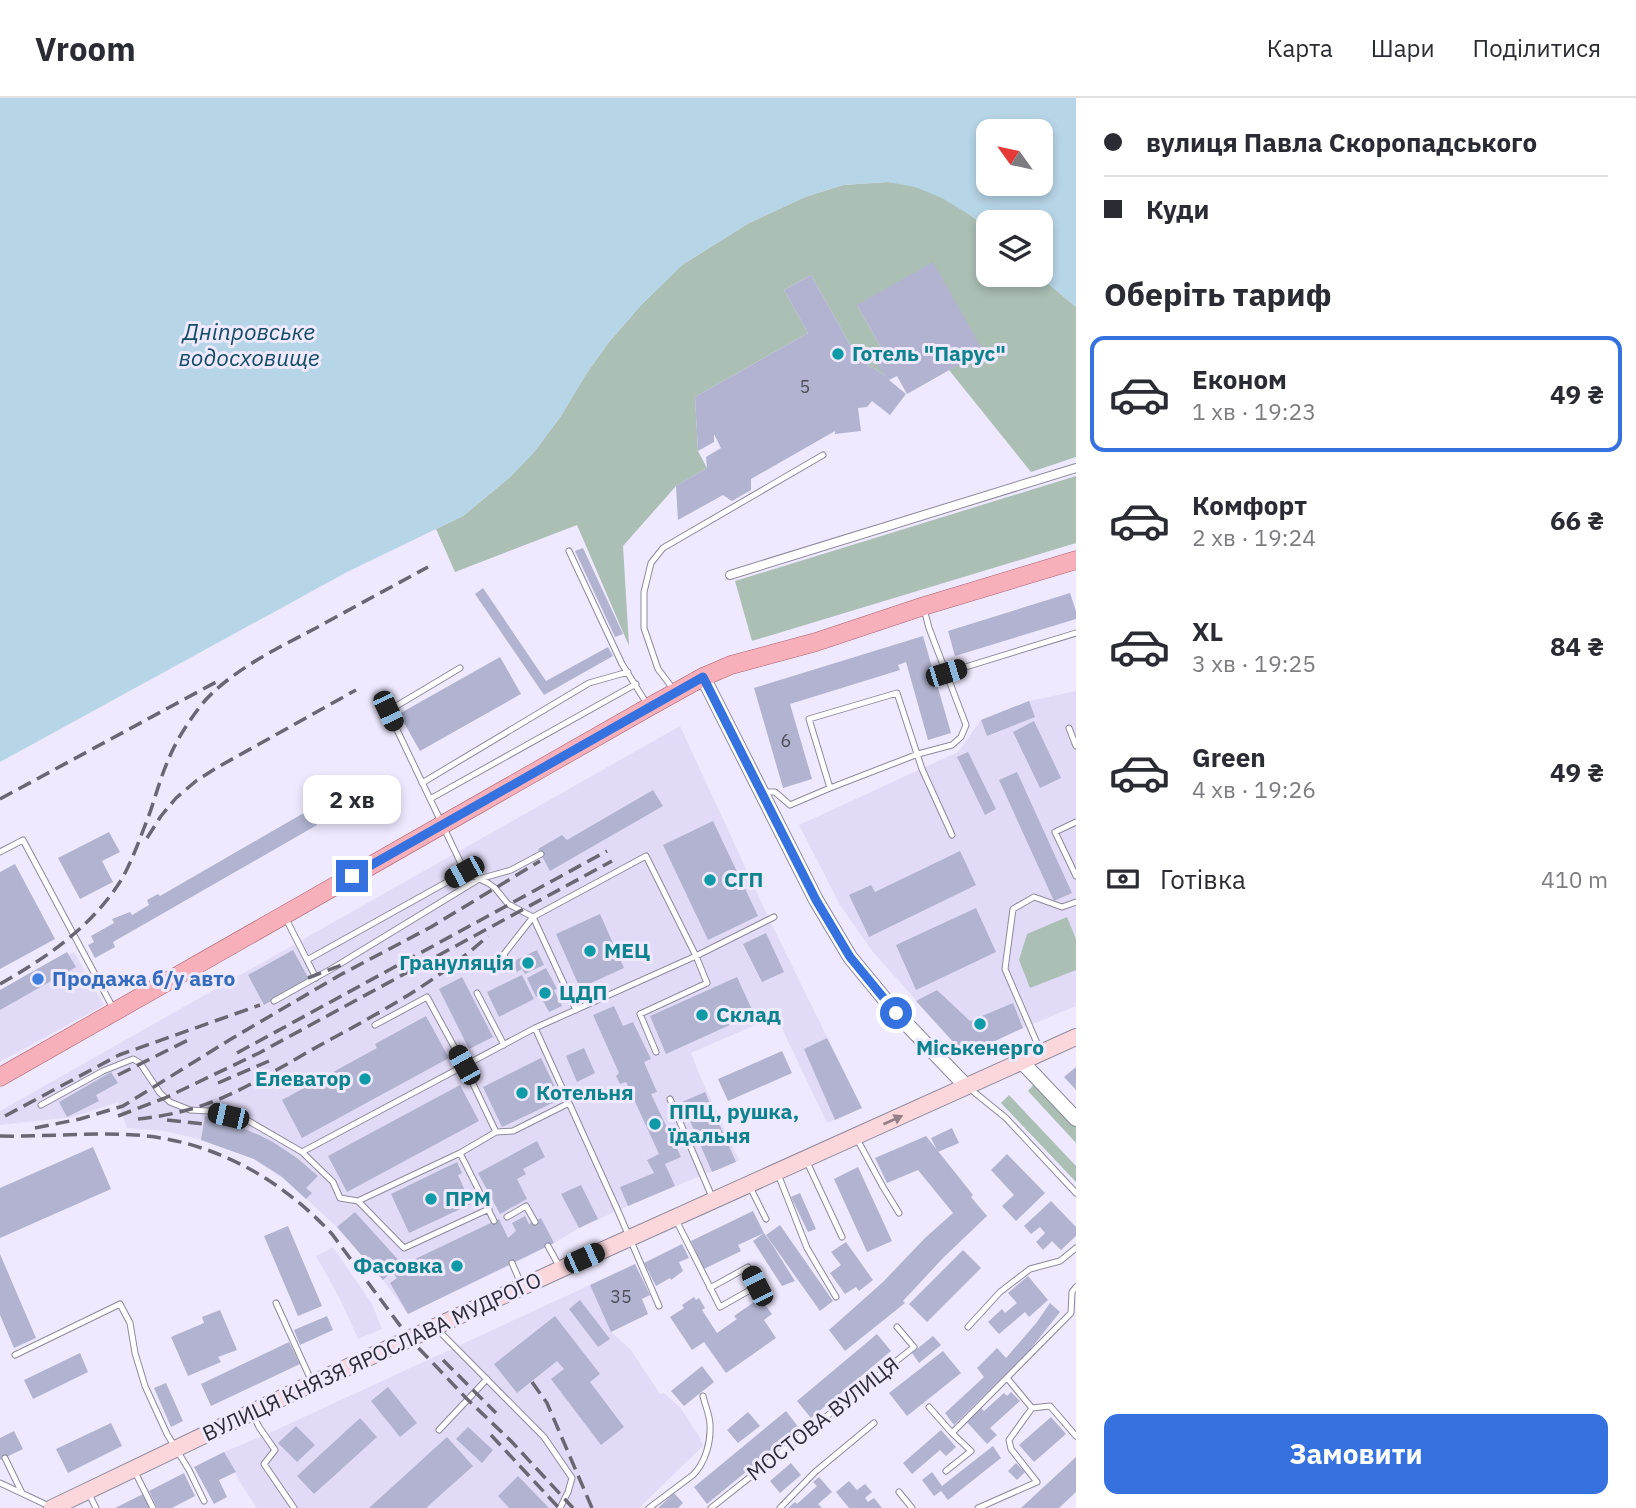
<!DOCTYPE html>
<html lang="uk">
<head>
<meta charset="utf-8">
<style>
  body { margin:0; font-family:"IBM Plex Sans",sans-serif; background:#f7f7f7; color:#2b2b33; height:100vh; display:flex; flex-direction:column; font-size:26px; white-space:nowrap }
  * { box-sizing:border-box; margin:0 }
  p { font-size:23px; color:#7c7c81 }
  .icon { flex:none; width:38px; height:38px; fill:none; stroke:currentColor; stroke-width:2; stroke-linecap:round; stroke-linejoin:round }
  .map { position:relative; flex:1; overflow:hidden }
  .sheet { display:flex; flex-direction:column; background:#fff; width:560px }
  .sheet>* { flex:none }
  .guide { display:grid; align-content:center; height:154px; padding:0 28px; background:#fff }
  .needle { width:46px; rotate:303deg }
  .buttons { position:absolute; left:976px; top:21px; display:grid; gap:14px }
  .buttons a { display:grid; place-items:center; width:77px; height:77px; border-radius:14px; background:#fff; box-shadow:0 4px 10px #0003; font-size:35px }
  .end { position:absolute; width:32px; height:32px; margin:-16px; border:9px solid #3572e0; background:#fff; box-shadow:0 0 0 4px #fff }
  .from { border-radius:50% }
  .bubble { position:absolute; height:49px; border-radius:14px; background:#fff; box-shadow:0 4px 10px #0003; font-size:23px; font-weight:800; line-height:49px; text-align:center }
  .car { position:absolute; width:21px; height:42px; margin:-21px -10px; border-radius:9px; box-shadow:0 0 5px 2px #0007; background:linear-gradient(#222 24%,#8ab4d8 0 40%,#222 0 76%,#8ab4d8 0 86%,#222 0) }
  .guide b { display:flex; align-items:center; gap:24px; height:66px; font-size:26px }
  .guide b+b { border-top:2px solid #e1e1e2 }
  .guide i { width:18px; height:18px; background:#2b2b33 }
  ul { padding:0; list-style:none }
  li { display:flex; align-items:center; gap:21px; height:116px; margin:0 14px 10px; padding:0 14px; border:4px solid transparent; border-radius:14px }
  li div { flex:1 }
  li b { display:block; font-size:26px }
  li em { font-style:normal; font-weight:800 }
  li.selected { border-color:#3572e0 }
  li>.icon { width:63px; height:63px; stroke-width:1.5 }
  h2 { padding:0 28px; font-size:32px; line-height:84px }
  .pay { display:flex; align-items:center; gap:18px; height:77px; padding:0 28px; font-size:26px }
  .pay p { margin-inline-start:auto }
  .cta { display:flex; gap:14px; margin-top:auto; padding:14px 28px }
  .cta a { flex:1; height:80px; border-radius:14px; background:#3572e0; color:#fff; font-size:28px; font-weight:800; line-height:80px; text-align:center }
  header { display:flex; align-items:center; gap:42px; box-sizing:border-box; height:98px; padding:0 35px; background:#fff; border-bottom:2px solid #e1e1e2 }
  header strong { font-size:33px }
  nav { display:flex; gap:38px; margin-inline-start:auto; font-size:24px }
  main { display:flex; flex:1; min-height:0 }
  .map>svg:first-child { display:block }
</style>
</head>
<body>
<header>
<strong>Vroom</strong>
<nav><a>Карта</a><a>Шари</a><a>Поділитися</a></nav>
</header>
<main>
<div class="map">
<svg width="1076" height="1410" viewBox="0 0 1076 1410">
  <rect width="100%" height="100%" fill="#eee9fe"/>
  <path fill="#e2dbf7" d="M1076,593V908L1023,930L965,957L873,854L840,807L799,727L958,654L981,622L1029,603Z
    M680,628L771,825L862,1010L827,1025L776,918L691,955L703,985L739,1062L628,1108L579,1130L554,1145L525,1160L408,1216L383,1182L337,1129L289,1085L254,1061L199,1041L165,1033L127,1030L118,1004L73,1019L0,1027V1013Z
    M74,854L104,907L0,964V892Z
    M333,1149L372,1206L382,1231L358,1241L340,1201L316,1158Z
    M590,1187L611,1234L631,1252L660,1296L664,1295L680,1309L699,1338L703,1348L639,1410H257L241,1386L224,1354L265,1337Z"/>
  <path fill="#abbfb5" d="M888,84C897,85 907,86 916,89C943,97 967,114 989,131V177H1038L1076,209V359L1031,374L949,272L857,207L887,260L878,266L885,278L872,269L870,270L868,268L869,266L854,254L811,177L784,192L808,235L695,299L698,353L707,370L676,388L623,448L629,548L577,427L455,474L436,431L463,418L509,380L534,354L561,318L586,276L609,244L641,207L682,167L749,125L805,99L843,87Z
    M1076,378V445L752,543L735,483Z
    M1067,819L1076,841V872L1030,890L1019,862L1027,836Z
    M1035,985L1076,1029V1045L1028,993Z
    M1009,997L1076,1068V1084L1001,1005Z"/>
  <path fill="#b6d5e6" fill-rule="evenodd" d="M0,0H1076V209L1038,177H1041V124H989V131L973,119L942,100L915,89L888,84L843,87L805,99L749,125L682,167L641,207L609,244L586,276L561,318L534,354L509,380L463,418L347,474L0,664ZM989,33H1041V86H989Z"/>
  <path fill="#b1b3d0" d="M933,164L983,253L907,296L897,278L889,282L906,296L890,317L872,303L867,309L858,310L861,333L835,336V333L751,381V392L732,403L723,397L678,422L676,388L707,370L706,359L721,350L714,336V344L698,353L695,299L808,235L784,192L811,177L854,254L869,266L868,268L870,270L872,269L885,278L877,266L887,260L857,207Z
    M583,450L623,536L615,539L575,453Z
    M483,490L546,583L608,549L613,558L544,597L475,496Z
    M1070,495L1076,513V521L955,558L948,533Z
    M923,538L951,635L928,642L906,564L898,567L900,572L790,606L812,681L783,690L754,590Z
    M500,559L521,596L420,653L399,616Z
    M1029,603L1035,619L987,638L981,622Z
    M1034,623L1061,680L1040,690L1013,634Z
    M968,654L996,711L985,717L957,659Z
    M1017,674L1072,795L1054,803L999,682Z
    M653,692L663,708L550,773L538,751L562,737L567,742Z
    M309,712L317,727L113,844L115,849L95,860L88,847L94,844L91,838L114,825L112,821L130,814L132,817L149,807L147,802L158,796L160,798Z
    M713,723L758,818L708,842L663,747Z
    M109,734L120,754L102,763L113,784L80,801L58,760Z
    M960,753L976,787L869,839L849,797L871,787L875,794Z
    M15,766L55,841L0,871V774Z
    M976,810L996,854L916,892L896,847Z
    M600,816L624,870L580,890L556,836Z
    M766,835L784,874L762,884L743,846Z
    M293,852L309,881L264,907L248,877Z
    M537,852L544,867L525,876L522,871L517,874L512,864Z
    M67,854L76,869L0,912V892Z
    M546,870L557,891L554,892L562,908L549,914L540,897L536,899L527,880Z
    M522,877L534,901L499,919L487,894Z
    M462,879L493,939L469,951L439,891Z
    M737,879L754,916L666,956L650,918Z
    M937,892L970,923L1013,905L1023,930L965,957L916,903Z
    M614,908L623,928L633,924L651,961L644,964L657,994L651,996L681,1059L665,1066L675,1088L628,1108L620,1089L654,1075L647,1062L659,1056L626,984L620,986L616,978L619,975L593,917Z
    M426,918L449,960L302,1040L282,1002L377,950L375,946Z
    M827,940L862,1010L835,1022L804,951Z
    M584,950L595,975L577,984L566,958Z
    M782,953L792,975L728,1003L718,981Z
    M541,960L561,1001L502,1029L483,989Z
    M1076,969V992L1064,979Z
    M111,974L118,985L96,997L99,1003L67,1019L59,1004Z
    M460,987L479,1023L347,1094L328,1058Z
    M705,994L736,1064L712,1074L682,1004Z
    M205,1018L230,1025L259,1037L273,1044L297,1060L318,1078L306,1090L312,1095L306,1101L281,1078L254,1061L201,1042Z
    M952,1030L959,1045L938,1054L931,1040Z
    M926,1038L973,1097L971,1099L987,1118L943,1160L903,1203L905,1205L845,1253L829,1232L883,1184L925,1140L953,1115L918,1072L887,1085L875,1060Z
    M537,1043L545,1059L523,1071L526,1076L517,1081L527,1101L500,1116L478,1075Z
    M93,1049L111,1091L0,1140V1090Z
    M1007,1056L1045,1095L1016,1123L1002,1108L1014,1097L991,1072Z
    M457,1064L462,1075L458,1077L471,1106L409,1135L391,1096Z
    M858,1069L892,1143L867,1154L834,1081Z
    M581,1087L598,1121L579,1130L561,1096Z
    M800,1095L816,1131L808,1134L791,1099Z
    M1051,1103L1076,1129V1138L1061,1152L1052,1143L1043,1152L1036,1144L1045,1135L1040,1129L1031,1136L1024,1128Z
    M753,1113L764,1135L738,1147L741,1153L704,1171L691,1143Z
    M355,1114L402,1166L404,1170L411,1167L409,1164L499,1121L508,1140L516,1133L512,1125L525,1118L529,1126L541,1120L554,1145L408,1216L390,1185L397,1180L392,1174L383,1182L337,1129Z
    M780,1127L833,1203L820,1213L766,1137Z
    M288,1128L322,1208L298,1218L264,1138Z
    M764,1135L773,1148L795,1183L782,1188L753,1143Z
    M846,1144L873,1182L859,1193L856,1189L845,1196L830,1175L841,1167L831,1154Z
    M682,1146L689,1160L679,1164L683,1173L671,1182L670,1180L656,1188L644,1165Z
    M963,1152L981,1170L927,1224L909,1206Z
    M0,1156L36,1240L14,1250L0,1217Z
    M635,1166L650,1197L642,1201L648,1216L611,1234L590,1187Z
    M1028,1178L1048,1202L1029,1219L1025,1214L999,1236L988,1224L1002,1211L1005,1215L1017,1205L1008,1195Z
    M694,1199L696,1202L699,1200L705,1210L702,1212L717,1235L737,1221L734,1218L760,1200L772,1216L764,1222L776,1240L726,1275L704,1244L692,1252L670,1219L684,1210L682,1207Z
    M580,1202L610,1241L598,1249L569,1211Z
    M1050,1205L1060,1214L1029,1253L954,1327L945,1315L984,1279L977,1270L997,1250L1006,1260L1037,1224Z
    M220,1212L237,1252L218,1259L221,1264L188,1278L171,1239L204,1225L202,1219Z
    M327,1218L333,1232L300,1247L294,1232Z
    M555,1218L600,1276L590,1284L624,1329L601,1347L551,1281L564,1271L557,1263L517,1295L494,1266Z
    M877,1236L891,1253L811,1320L797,1303Z
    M933,1238L941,1247L919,1265L912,1255Z
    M289,1244L300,1266L211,1308L201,1286Z
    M943,1253L961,1275L907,1318L889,1295Z
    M80,1255L88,1274L33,1301L24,1282Z
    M702,1268L714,1284L684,1308L671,1293Z
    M166,1285L183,1323L171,1329L154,1290Z
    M388,1289L417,1325L400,1339L371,1303Z
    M1011,1294L1020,1303L990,1330L997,1337L987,1346L966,1323L981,1310L984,1313L1004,1295L1007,1298Z
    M786,1313L799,1330L707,1406L694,1389Z
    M748,1314L760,1328L738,1345L727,1332Z
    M1051,1319L1066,1336L1034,1364L1019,1347Z
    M360,1320L377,1339L314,1396L297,1378Z
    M111,1325L122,1348L68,1375L56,1351Z
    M296,1328L315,1347L297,1364L278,1345Z
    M468,1329L493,1352L482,1365L456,1341Z
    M941,1332L956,1349L946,1358L940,1352L912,1376L903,1365Z
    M14,1333L23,1351L0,1362V1340Z
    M447,1339L473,1368L426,1410H369Z
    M993,1348L1001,1360L948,1402L941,1393L934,1398L922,1382L932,1374L942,1388Z
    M224,1354L236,1374L219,1382L227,1399L214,1406L194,1369Z
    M1076,1359V1394L1059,1410H1021Z
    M791,1365L801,1377L780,1395L770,1383Z
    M1016,1365L1025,1374L1017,1382L1008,1373Z
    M184,1375L195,1398L172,1410H157L149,1393Z
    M518,1378L549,1410H509L498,1398Z
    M819,1379L832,1394L818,1406L822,1410H788L795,1404L797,1406L817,1388L813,1384Z
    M849,1383L857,1392L865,1386L872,1394L865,1400L868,1404L874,1400L882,1410H849L836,1394Z
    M674,1395L683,1405L678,1410H658Z
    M143,1396L150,1410H115Z"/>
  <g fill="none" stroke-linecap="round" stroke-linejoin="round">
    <g stroke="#8d899b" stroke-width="7">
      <path id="service" d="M569,453L622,566L647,606
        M460,570L388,613L465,774L488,785L495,790L508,806L533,819L576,912
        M946,575L1076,535
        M674,592L658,571L644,530V494L651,465L663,450L823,357
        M1069,630L1076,648
        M422,685L589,585L628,574
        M830,690L809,621L897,595L922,671L952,737
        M763,694H775L790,707L830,690L918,656L952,647L961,639L966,627L929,530L924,511
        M430,701L636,586
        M1076,724L1055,734L1076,778
        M0,754L23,742L113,910
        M285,819L307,862L465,774
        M307,862L316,880
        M507,867L504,856L533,819L646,758L696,858L707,885L640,916L656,954
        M477,895L504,947
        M274,903L333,870L479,781L511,772L541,756
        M375,927L427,899L464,967L496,1034
        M535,930L618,1113L659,1208
        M1040,952L1005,871L1013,811L1034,799L1062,809L1076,804
        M969,990L1006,1020L1076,1095
        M670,1001L712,1099
        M41,1007L103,973L133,961L140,965L160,995L170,1004L190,1012L209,1013L247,1022L302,1054L333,1084L340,1100L358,1103L460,1055L496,1034L513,1033L569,1005
        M857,1041L883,1089L899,1115
        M302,1054L535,930L696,858L774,819
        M460,1055L494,1123
        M807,1064L842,1139
        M778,1076L807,1150L836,1199
        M750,1089L766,1121
        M358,1103L404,1150L489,1111
        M507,1119L526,1108L535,1124
        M676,1122L720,1209L757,1188L748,1169L710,1190
        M548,1148L559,1168
        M512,1165L522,1188
        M276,1205L311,1282
        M968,1229L1000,1194L1030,1171L1060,1163L1076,1150
        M438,1232L544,1339L572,1380L568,1394L560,1410
        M15,1257L120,1206L130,1225L135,1255L145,1288L167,1336L189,1372L204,1403
        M1007,1280L1032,1310L1050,1308L1076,1338
        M929,1309L952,1335L1071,1215L1072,1194L1076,1189
        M253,1317L259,1329L275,1352L264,1366L294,1410
        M439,1332L487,1281
        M5,1360L22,1395
        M134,1372L153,1410
        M946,1373L971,1353L952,1335
        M0,1385L51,1409
        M899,1394L912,1410
        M89,1396L96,1410
        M649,1410L693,1377C705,1365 711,1345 710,1327C710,1318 705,1307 703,1298
        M711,1410L914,1249L897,1229
        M780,1410L815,1374L874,1325
        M978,1410L1037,1384L1011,1351L1009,1342L1032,1310"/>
    </g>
    <g stroke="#8d899b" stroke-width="10">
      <path id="pedestrian" d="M730,477L1076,370"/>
    </g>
    <g stroke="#8d899b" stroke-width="16">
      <path id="tertiary" d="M703,579L816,802L850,859L896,915L967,989
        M1022,964L1076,1021"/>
    </g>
    <g stroke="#8d899b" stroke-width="18">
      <path id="secondary" d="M52,1410L313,1285L561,1171L1076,939"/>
    </g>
    <g stroke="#ac5f6c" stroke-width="19">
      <path id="primary" d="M0,979L649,609L703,579L731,567L816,544L924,508L1076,462"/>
    </g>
    <use href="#service" stroke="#fff" stroke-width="5"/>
    <use href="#pedestrian" stroke="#fff" stroke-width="8"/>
    <use href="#tertiary" stroke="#fff" stroke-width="14"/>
    <use href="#secondary" stroke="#fbd7dc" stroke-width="16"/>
    <use href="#primary" stroke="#f7b0b9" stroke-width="18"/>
    <path stroke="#6a6773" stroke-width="3.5" stroke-dasharray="14 7" stroke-linecap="butt" d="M0,701L218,583
      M147,740L161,718L176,700L196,683L218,669L356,592
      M308,880L344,866
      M0,886C48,859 94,827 123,779C131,764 138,746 144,730C153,709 158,686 167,665C175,644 188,624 202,606C230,573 278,550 316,530C354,509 391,489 428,469
      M237,955L607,753
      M118,977L190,941
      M218,985L269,963
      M5,1018L119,957L260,907
      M118,1018L165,1000L259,955L612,763
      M138,1021C156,1019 174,1016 191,1011C237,998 282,968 324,945C383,913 438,883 488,838
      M167,1022L204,1026
      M35,1030L80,1021L123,1008L231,941L340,877L431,829L540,763
      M0,1038C45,1039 90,1034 135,1037C212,1042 280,1080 332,1136L410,1241L467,1301L511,1343L573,1410
      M443,1262L496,1315
      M532,1284L547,1305L592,1410
      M491,1337L559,1410"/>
  </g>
  <defs><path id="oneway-solid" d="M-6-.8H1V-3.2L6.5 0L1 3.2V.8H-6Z" transform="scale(1.75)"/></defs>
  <use fill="#948087" href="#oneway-solid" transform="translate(893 1022) rotate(-24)"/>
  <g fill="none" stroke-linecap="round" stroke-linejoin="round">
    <path stroke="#3572e0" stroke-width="9" d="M352,778L703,579L816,802L850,859L896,915"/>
  </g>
  <g fill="#0f9aa8" stroke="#eee9fe" stroke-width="2.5">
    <circle cx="838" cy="256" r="7"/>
    <circle cx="710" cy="782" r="7"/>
    <circle cx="590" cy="853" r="7"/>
    <circle cx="528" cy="865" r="7"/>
    <circle cx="545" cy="895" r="7"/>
    <circle cx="702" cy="917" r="7"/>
    <circle cx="980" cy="926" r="7"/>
    <circle cx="365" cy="981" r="7"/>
    <circle cx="522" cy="995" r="7"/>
    <circle cx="655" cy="1026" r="7"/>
    <circle cx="431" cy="1101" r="7"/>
    <circle cx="457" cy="1168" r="7"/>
  </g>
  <circle fill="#3f7fe0" stroke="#eee9fe" stroke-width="2.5" cx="38" cy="881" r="7"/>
  <g text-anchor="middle" stroke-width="6" stroke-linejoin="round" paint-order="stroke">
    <g font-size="18" fill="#4d4c5a">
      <text x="805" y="295">5</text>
      <text x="786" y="649">6</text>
      <text x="621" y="1205">35</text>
    </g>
    <g font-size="21" font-weight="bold" fill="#0d838f" stroke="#eee9fe" text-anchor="start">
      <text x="852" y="263">Готель "Парус"</text>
      <text x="724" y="789">СГП</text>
      <text x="604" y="860">МЕЦ</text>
      <text x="514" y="872" text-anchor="end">Грануляція</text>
      <text x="559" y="902">ЦДП</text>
      <text x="716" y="924">Склад</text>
      <text x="980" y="957" text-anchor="middle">Міськенерго</text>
      <text x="351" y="988" text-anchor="end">Елеватор</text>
      <text x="536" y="1002">Котельня</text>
      <text x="669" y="1021">ППЦ, рушка,<tspan x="669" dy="24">їдальня</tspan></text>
      <text x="445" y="1108">ПРМ</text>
      <text x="443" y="1175" text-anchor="end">Фасовка</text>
    </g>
    <g font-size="21" font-weight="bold" fill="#366cbe" stroke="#eee9fe" text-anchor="start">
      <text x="52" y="888">Продажа б/у авто</text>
    </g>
    <g font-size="21" fill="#2c2a32" stroke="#eee9fe">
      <text transform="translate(372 1259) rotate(-25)" y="7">ВУЛИЦЯ КНЯЗЯ ЯРОСЛАВА МУДРОГО</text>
      <text transform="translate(823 1321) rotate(-38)" y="7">МОСТОВА ВУЛИЦЯ</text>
    </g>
    <g font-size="23" font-style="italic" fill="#124c65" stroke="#eee9fe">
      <text x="249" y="242">Дніпровське<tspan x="249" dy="26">водосховище</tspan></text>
    </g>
  </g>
</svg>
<div class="buttons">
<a><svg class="needle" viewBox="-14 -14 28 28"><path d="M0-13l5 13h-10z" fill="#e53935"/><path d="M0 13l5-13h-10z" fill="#7c7c81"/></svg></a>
<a><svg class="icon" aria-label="layers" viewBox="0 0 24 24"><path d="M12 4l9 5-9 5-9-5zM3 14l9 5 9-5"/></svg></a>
</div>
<i class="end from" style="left:896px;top:915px"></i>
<i class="end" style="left:352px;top:778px"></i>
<div class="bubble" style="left:303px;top:677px;width:98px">2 хв</div>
<i class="car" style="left:946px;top:575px;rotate:73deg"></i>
<i class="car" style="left:388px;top:613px;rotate:155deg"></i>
<i class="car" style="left:464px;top:774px;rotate:241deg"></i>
<i class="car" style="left:464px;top:967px;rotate:331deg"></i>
<i class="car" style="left:228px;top:1018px;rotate:283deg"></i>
<i class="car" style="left:584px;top:1160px;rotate:66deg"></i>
<i class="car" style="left:757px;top:1188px;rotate:333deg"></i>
</div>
<section class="sheet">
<div class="guide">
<b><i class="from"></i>вулиця Павла Скоропадського</b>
<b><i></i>Куди</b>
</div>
<h2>Оберіть тариф</h2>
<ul>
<li class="selected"><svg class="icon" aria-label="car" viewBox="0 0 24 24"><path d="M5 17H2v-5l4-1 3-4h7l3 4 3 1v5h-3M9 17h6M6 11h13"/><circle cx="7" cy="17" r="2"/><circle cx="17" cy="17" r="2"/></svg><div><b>Економ</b><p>1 хв · 19:23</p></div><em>49 ₴</em></li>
<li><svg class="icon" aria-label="car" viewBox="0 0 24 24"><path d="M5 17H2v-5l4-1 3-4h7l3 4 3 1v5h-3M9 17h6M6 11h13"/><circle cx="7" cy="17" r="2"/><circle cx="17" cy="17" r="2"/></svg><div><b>Комфорт</b><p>2 хв · 19:24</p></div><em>66 ₴</em></li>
<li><svg class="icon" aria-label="car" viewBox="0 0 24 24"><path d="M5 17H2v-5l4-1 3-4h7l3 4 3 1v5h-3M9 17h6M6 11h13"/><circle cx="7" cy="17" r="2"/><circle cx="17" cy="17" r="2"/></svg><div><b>XL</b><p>3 хв · 19:25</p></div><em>84 ₴</em></li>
<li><svg class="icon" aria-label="car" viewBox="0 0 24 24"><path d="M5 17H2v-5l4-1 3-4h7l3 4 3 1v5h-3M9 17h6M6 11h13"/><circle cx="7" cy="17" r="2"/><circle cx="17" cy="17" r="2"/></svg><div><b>Green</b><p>4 хв · 19:26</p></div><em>49 ₴</em></li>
</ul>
<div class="pay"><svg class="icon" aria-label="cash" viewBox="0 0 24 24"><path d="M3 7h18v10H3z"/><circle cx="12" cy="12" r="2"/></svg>Готівка<p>410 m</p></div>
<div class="cta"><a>Замовити</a></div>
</section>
</main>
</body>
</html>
